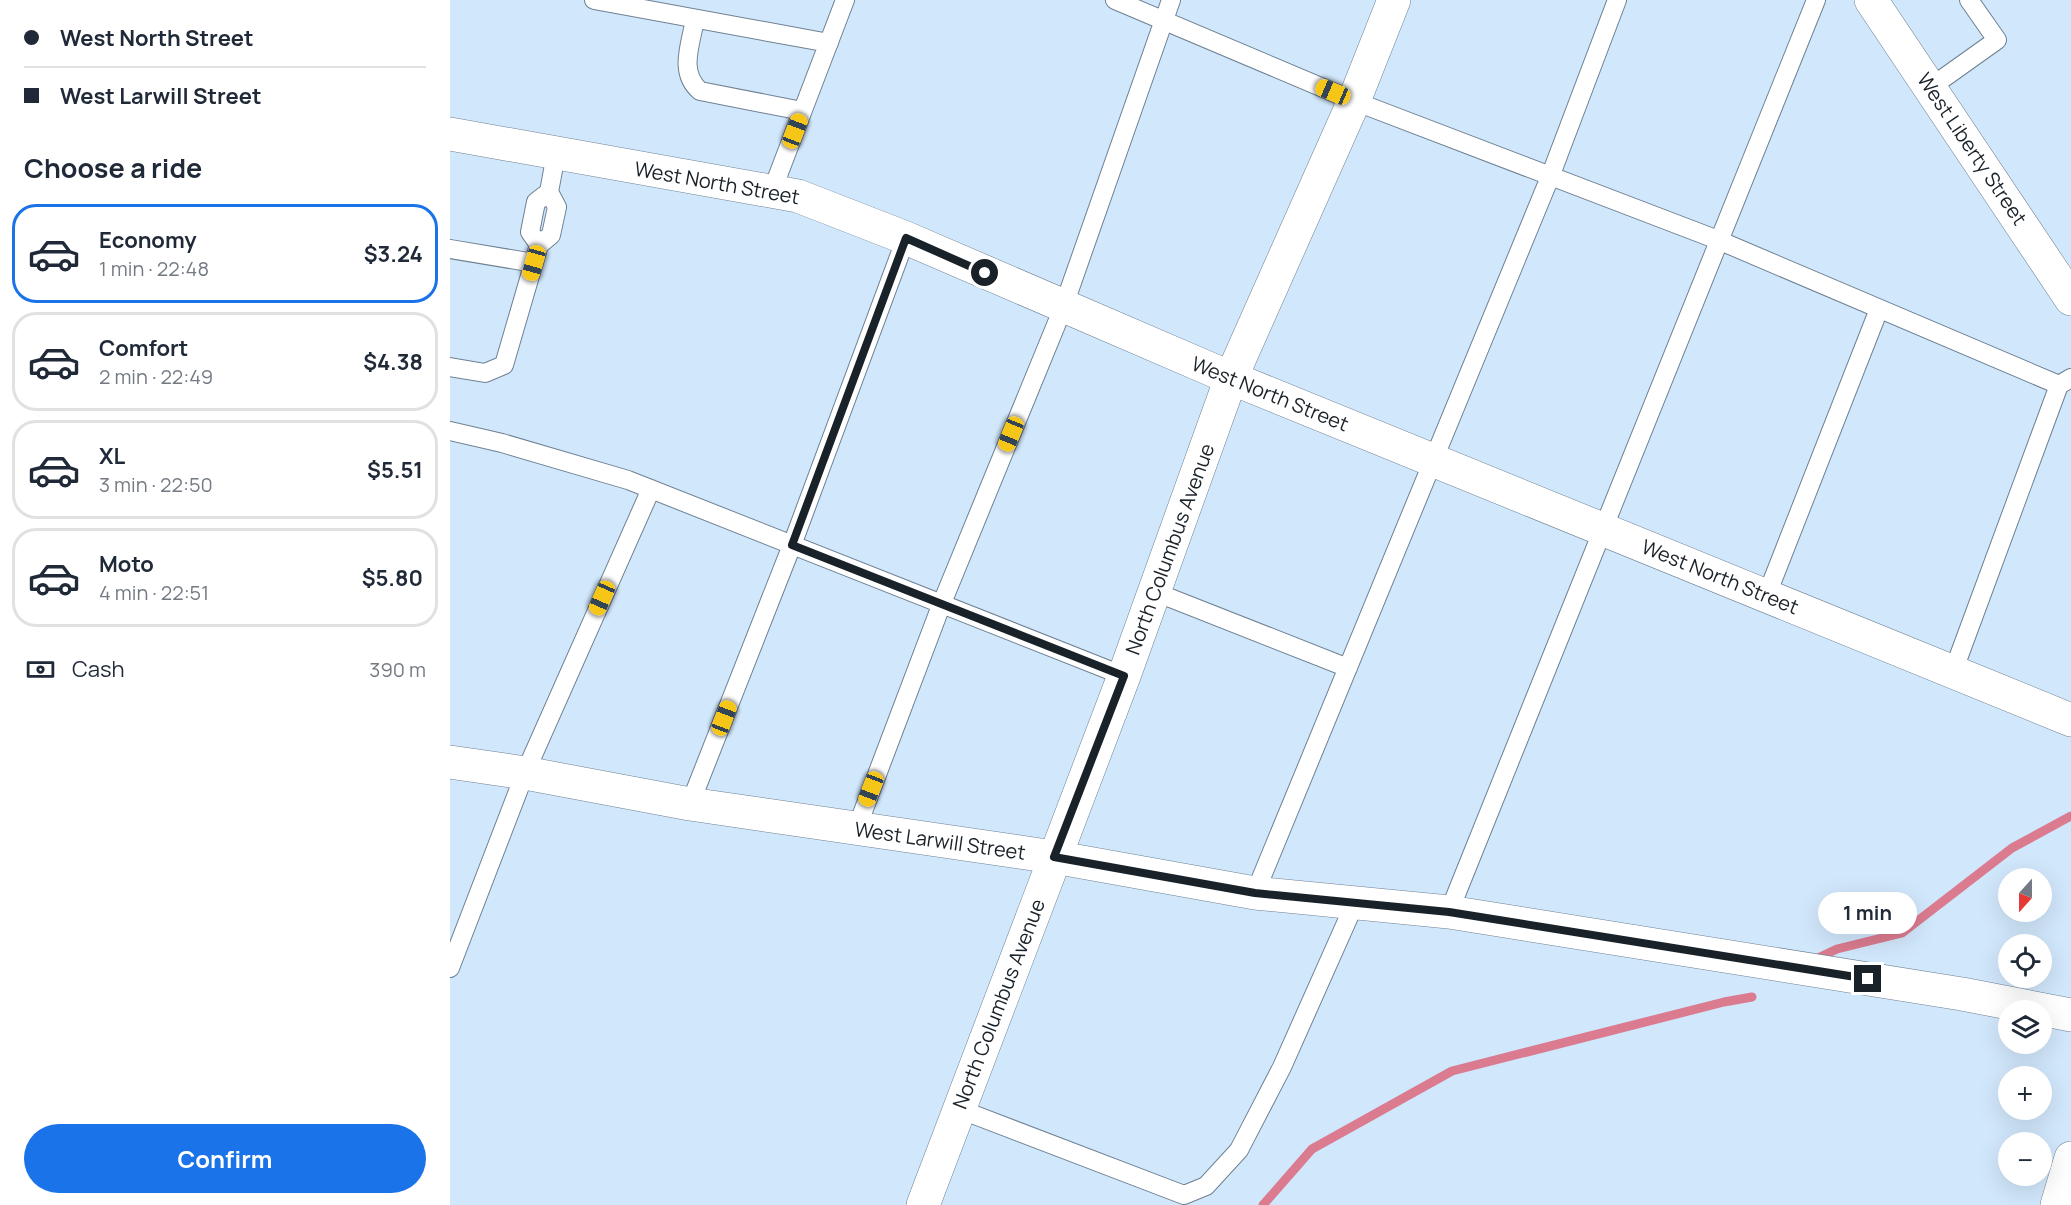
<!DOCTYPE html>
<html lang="en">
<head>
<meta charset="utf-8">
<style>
  body { margin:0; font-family:Manrope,sans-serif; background:#f2f2f3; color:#1f2937; height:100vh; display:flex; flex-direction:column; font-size:22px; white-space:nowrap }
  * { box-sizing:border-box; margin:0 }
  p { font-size:20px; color:#747a83 }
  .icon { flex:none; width:33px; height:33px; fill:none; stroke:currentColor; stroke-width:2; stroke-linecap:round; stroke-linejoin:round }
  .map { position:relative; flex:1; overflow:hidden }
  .side { display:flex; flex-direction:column; background:#fff; width:450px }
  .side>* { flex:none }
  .hud { display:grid; align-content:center; height:132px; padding:0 24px; background:#fff }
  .needle { width:39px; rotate:201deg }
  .fabs { position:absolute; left:1548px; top:868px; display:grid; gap:12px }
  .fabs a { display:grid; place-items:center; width:54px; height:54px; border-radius:50%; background:#fff; box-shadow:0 6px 24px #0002; font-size:30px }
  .end { position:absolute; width:27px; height:27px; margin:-14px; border:8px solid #1a2229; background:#fff; box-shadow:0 0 0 3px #fff }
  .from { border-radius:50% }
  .bubble { position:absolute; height:42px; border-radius:21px; background:#fff; box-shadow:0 6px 24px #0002; font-size:20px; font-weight:700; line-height:42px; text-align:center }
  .car { position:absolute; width:18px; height:36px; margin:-18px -9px; border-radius:8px; box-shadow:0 0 4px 2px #0007; background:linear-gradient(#f5c518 24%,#345 0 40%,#f5c518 0 76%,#345 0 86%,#f5c518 0) }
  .hud b { display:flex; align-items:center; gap:21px; height:57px; font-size:22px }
  .hud b+b { border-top:2px solid #e0e1e3 }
  .hud i { width:15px; height:15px; background:#1f2937 }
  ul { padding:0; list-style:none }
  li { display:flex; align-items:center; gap:18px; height:99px; margin:0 12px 9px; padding:0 12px; border:3px solid #e0e1e3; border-radius:24px }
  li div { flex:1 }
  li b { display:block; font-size:22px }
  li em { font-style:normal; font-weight:700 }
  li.selected { border-color:#1a73e8 }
  li>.icon { width:54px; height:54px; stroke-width:1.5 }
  h2 { padding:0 24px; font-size:27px; line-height:72px }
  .pay { display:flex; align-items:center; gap:15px; height:66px; padding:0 24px; font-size:22px }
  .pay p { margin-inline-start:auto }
  .button { display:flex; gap:12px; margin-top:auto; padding:12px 24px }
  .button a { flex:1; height:69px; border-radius:36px; background:#1a73e8; color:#fff; font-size:24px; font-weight:700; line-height:69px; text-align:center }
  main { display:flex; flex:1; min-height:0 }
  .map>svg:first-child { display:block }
</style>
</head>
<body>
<main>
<section class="side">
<div class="hud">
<b><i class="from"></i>West North Street</b>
<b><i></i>West Larwill Street</b>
</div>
<h2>Choose a ride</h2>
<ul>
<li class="selected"><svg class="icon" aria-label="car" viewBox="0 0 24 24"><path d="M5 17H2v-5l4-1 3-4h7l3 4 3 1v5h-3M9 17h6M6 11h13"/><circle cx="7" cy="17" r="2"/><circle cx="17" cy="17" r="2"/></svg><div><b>Economy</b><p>1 min · 22:48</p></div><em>$3.24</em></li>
<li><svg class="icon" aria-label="car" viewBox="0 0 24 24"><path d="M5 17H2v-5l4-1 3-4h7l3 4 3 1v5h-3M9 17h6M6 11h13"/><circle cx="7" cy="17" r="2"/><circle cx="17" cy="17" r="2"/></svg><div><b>Comfort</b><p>2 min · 22:49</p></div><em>$4.38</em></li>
<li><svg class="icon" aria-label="car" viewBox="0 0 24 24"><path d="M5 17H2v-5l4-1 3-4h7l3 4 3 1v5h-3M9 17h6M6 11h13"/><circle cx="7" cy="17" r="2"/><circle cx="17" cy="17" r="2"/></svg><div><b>XL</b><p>3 min · 22:50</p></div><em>$5.51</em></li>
<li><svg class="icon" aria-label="car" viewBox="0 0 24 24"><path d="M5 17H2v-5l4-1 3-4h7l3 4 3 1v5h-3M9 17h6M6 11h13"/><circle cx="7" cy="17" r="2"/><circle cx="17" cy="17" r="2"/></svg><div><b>Moto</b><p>4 min · 22:51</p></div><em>$5.80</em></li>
</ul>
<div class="pay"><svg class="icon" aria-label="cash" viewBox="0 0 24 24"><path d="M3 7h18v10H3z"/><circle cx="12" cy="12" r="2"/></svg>Cash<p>390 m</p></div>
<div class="button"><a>Confirm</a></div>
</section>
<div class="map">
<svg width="1621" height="1205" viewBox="0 0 1621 1205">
  <rect width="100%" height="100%" fill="#d1e7fb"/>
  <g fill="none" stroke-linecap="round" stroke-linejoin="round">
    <path stroke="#db7b8f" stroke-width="9" d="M1370,957L1387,949L1452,933L1562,848L1621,816
      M813,1205L862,1149L1002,1071L1274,1002L1302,997"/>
    <g stroke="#6e8193" stroke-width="20">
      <path id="service" d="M144,0L379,43
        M665,0L904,101L1268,240L1609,385
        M245,19C241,44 228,72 250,91L352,111
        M1481,87L1547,40L1519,0
        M322,191L395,0
        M99,192L86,202L80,232L89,245L101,235L107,207L99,192L106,154
        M0,249L84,263
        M0,367L35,373L54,365L89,245
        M0,431L52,443L178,480L674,676
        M705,592L898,668
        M1316,597L1429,309
        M1503,672L1609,385L1621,378
        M240,804L342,545L456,238
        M406,830L492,603L613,308L721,0
        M805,893L1100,177L1167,0
        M999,912L1366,0
        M0,968L75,773L201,489
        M509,1109L734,1195L756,1186L789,1150L832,1067L905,903"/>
    </g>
    <g stroke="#6e8193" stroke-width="34">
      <path id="minor" d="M473,1205L674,676L781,378L904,101L944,0
        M1607,1205L1621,1158"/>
    </g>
    <g stroke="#6e8193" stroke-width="34">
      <path id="tertiary" d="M0,134L348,196L456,238L781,378L1621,720
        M0,762L75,773L240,804L604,857L805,893L999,912L1512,994L1621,1015"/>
    </g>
    <g stroke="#6e8193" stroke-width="34">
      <path id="secondary" d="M1421,0L1621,299"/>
    </g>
    <use href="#service" stroke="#fff" stroke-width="18"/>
    <use href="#minor" stroke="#fff" stroke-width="33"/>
    <use href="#tertiary" stroke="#fff" stroke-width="33"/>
    <use href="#secondary" stroke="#fff" stroke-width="33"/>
  </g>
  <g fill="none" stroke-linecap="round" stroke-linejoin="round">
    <path stroke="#1a2229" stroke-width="8" d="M535,273L456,238L342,545L674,676L604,857L805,893L999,912L1418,979"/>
  </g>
  <g text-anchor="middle" stroke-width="6" stroke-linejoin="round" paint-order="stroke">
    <g font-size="20" fill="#1a2229" stroke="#fff">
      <text transform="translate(1522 149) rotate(56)" y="7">West Liberty Street</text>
      <text transform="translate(267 183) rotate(10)" y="7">West North Street</text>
      <text transform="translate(820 394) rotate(22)" y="7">West North Street</text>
      <text transform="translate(720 549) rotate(-70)" y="7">North Columbus Avenue</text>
      <text transform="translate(1270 577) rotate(22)" y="7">West North Street</text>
      <text transform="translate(490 841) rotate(8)" y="7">West Larwill Street</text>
      <text transform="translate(549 1004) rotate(-69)" y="7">North Columbus Avenue</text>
    </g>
  </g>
</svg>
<div class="fabs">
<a><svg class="needle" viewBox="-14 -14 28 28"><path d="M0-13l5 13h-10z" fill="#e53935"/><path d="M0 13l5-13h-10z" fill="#747a83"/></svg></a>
<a><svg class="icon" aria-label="locate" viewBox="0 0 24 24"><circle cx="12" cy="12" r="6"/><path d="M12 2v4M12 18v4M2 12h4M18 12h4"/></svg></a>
<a><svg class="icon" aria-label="layers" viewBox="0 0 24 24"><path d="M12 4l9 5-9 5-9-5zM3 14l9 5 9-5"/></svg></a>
<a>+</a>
<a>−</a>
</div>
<i class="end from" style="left:535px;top:273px"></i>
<i class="end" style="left:1418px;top:979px"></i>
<div class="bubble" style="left:1368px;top:892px;width:99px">1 min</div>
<i class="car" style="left:883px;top:92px;rotate:293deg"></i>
<i class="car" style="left:345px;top:131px;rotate:21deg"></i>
<i class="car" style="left:84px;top:263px;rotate:196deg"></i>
<i class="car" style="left:561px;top:434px;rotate:202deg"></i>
<i class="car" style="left:152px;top:598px;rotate:204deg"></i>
<i class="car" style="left:274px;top:718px;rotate:21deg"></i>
<i class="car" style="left:421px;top:789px;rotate:201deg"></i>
</div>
</main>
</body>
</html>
